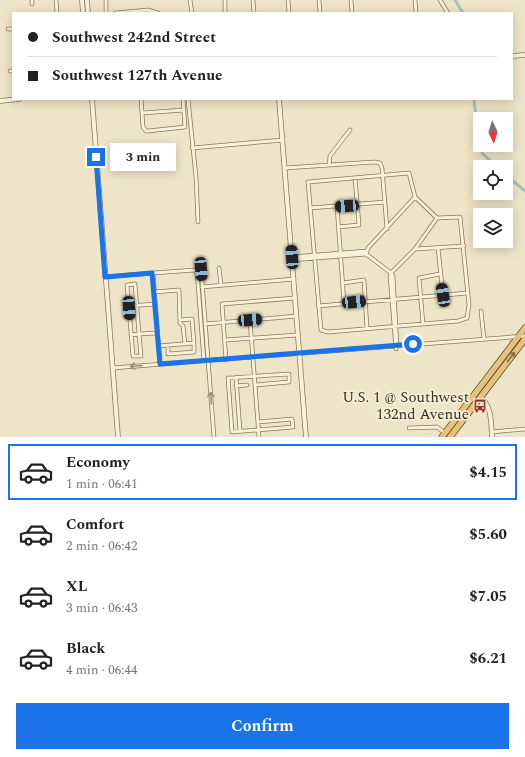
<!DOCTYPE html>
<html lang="en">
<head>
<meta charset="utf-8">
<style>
  body { margin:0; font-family:Spectral,serif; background:#f6f6f6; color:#222; height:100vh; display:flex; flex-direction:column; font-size:15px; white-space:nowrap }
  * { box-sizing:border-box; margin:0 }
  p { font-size:13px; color:#767676 }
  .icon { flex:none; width:22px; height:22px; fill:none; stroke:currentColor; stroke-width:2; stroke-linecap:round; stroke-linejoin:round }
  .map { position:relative; height:437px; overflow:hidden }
  .side { display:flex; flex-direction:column; background:#fff; flex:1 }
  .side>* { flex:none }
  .banner { position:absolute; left:12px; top:12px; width:501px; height:88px; border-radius:0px; box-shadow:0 2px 10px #0003; display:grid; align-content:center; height:88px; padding:0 16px; background:#fff }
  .needle { width:26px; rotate:176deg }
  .tools { position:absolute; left:473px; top:112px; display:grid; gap:8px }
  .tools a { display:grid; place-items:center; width:40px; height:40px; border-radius:0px; background:#fff; box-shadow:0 2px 10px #0003; font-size:20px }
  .end { position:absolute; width:18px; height:18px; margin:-9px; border:5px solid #1a73e8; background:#fff; box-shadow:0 0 0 2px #fff }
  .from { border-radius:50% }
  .bubble { position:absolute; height:28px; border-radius:0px; background:#fff; box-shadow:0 2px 10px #0003; font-size:13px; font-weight:700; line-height:28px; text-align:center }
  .car { position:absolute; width:12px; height:24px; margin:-12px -6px; border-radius:5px; box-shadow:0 0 3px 1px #0007; background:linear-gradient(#222 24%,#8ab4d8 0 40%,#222 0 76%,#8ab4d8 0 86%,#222 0) }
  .banner b { display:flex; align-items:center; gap:14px; height:38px; font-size:15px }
  .banner b+b { border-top:1px solid #e0e0e0 }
  .banner i { width:10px; height:10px; background:#222 }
  ul { padding:7px 0 0; list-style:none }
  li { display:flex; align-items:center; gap:12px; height:56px; margin:0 8px 6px; padding:0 8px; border:2px solid transparent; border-radius:0px }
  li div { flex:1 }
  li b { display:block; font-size:15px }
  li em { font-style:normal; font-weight:700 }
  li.selected { border-color:#1a73e8 }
  li>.icon { width:36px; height:36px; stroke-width:1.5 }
  .button { display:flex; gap:8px; margin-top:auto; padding:8px 16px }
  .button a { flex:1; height:46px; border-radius:0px; background:#1a73e8; color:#fff; font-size:16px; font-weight:700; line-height:46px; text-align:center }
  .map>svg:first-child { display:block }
</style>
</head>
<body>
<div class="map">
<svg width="525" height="437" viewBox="0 0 525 437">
  <rect width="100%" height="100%" fill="#eee4c7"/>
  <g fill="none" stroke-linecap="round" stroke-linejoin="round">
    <path stroke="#a8c2bc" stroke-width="3" d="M455,0L463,13
      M474,99L479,146L483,154L497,167
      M506,175L525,191"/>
    <g stroke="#8a775c" stroke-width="4.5">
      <path id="minor" d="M32,0V4
        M56,0L57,13
        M106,0V13
        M190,0L192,13
        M225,0V13
        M253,0L254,13
        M288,0L289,13
        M319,0L320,13
        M351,0L352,13
        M415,0L416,13
        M440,0L448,13
        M115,13L148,10L158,13
        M8,29H13
        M10,71H13
        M141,99L143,127L146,131H148L185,127L183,99
        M188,99L196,177L198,222
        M142,113L184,110
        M192,148L283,140
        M329,165L330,156L350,130
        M285,168L374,162L380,163L382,168L387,229
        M337,206L344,303
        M310,208L385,202
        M338,227L359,225L355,178
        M438,248L443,295
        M415,249L464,246
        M366,254L368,248L415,197L409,173L308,182L321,330L328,332L458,321L467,318L469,305L460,217L437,218L415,197
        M292,257L367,251
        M292,260L366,254L391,273
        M219,268L221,285
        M201,269L214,437
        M153,273L195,270L197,271L204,361
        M391,273L390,276L396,349
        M391,273L393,276L397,346
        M391,273L415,249L437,218
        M105,277L153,273L160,364
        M343,283L364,280L367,328
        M202,287L294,279
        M154,292L179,290L180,323L183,326L185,344
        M129,306L155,304
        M318,306L468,293
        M481,311L484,339
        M180,320L192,319L194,343
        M250,320L259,437
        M205,324L297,316
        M423,324L419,278L440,274
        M131,335L139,334L135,284L127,285C129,309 131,332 133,356H141L139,334L157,333
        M225,340L298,335
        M158,346L194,343V352L168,354V345
        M226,360L222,304L295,298
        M112,368L525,336
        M236,377L240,431
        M255,385L289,382V374L228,378L232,432L293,427L292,419L258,422
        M236,386L247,385
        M409,428L437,427L445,433
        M492,432L525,429"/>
    </g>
    <g stroke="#8a775c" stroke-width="5.5">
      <path id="tertiary" d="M82,0L83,13
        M87,0L88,13
        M512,56L525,55
        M92,99L118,437
        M279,99L306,437
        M0,101L19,99
        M481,397C492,408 491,422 492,437"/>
    </g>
    <g stroke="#584530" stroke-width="7">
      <path id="trunk" d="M442,437L525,328
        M450,437L525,339"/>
    </g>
    <use href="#minor" stroke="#f9f1da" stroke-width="3"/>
    <use href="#tertiary" stroke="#f9f1da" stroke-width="4"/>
    <use href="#trunk" stroke="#e6c27c" stroke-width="5.5"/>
  </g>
  <defs><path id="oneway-shaft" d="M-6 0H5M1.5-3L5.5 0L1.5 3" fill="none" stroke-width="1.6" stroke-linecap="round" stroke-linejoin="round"/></defs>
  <use stroke="#877149" href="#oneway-shaft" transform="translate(511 357) rotate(-53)"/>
  <g stroke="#9a907d">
    <use href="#oneway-shaft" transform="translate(136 366) rotate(175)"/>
    <use href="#oneway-shaft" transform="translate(211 398) rotate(-94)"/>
  </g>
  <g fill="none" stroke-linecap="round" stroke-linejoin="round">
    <path stroke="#1a73e8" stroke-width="5" d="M96,157L105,277L152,273L160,364L413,344"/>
  </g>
  <defs>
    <g id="bus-bare" transform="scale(1.08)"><path d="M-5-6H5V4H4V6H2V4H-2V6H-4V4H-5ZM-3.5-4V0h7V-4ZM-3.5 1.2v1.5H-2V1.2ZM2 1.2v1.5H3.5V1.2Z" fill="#98312d" stroke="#f6eed6" stroke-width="2.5" paint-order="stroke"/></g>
  </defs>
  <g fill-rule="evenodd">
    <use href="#bus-bare" x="480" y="406"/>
  </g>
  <g text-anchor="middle" stroke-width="3.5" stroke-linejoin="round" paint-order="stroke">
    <g font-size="15" fill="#3a2e20" stroke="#f6eed6" text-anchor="end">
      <text x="469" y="402">U.S. 1 @ Southwest<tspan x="469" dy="17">132nd Avenue</tspan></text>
    </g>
  </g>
</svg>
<div class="tools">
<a><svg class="needle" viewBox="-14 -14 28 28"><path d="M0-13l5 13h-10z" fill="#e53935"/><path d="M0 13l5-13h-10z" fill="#767676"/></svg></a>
<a><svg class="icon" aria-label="locate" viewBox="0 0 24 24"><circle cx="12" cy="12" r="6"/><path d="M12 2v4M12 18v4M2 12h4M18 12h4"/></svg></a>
<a><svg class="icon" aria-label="layers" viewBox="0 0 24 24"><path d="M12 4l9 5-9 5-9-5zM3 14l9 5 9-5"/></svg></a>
</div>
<i class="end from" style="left:413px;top:344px"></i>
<i class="end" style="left:96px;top:157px"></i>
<div class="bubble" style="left:110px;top:143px;width:66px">3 min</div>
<i class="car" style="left:347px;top:206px;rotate:266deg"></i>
<i class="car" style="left:292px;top:257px;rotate:356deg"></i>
<i class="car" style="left:201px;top:269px;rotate:175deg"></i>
<i class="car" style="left:443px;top:295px;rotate:351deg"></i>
<i class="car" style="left:354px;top:302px;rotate:84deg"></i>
<i class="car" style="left:129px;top:308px;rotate:176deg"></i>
<i class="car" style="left:250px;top:320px;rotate:86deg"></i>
<div class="banner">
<b><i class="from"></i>Southwest 242nd Street</b>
<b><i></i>Southwest 127th Avenue</b>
</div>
</div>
<section class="side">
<ul>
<li class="selected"><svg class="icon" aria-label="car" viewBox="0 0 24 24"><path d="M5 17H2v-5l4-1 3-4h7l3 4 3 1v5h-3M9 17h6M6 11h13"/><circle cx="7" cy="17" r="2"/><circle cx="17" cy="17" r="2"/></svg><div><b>Economy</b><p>1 min · 06:41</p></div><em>$4.15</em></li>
<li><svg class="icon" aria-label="car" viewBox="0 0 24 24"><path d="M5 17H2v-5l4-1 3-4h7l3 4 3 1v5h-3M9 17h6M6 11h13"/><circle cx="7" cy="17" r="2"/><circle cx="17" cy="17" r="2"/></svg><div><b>Comfort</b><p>2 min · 06:42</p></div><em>$5.60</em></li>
<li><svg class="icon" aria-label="car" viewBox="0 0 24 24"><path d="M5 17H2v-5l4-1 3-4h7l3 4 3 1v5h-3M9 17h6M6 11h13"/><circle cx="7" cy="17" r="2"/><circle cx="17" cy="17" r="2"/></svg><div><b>XL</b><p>3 min · 06:43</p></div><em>$7.05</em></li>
<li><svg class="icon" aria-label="car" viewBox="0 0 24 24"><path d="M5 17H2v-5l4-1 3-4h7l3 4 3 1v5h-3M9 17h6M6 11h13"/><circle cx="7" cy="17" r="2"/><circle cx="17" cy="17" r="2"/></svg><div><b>Black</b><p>4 min · 06:44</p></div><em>$6.21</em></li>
</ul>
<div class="button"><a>Confirm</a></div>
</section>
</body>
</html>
